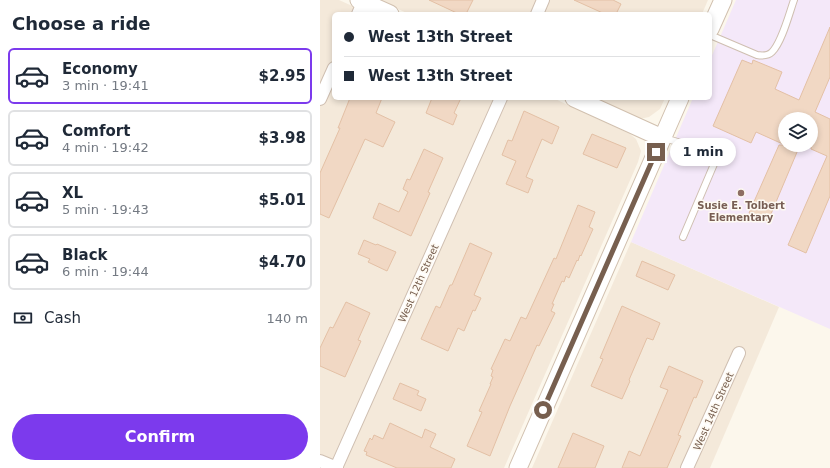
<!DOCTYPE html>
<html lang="en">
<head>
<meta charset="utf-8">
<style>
  body { margin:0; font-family:"DejaVu Sans",sans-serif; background:#f2f2f3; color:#1f2937; height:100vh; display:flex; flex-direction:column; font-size:15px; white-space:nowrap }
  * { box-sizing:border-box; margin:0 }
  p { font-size:13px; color:#747a83 }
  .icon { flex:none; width:22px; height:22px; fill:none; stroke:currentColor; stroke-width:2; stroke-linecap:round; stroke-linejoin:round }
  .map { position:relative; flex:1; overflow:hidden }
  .drawer { display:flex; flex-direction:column; background:#fff; width:320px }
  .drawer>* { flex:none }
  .banner { position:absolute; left:12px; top:12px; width:380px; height:88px; border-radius:6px; box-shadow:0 2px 6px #0003; display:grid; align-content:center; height:88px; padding:0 12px; background:#fff }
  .controls { position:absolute; left:458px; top:112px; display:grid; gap:8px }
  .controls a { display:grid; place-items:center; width:40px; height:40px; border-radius:50%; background:#fff; box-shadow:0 2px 6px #0003; font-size:20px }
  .end { position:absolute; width:18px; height:18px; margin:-9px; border:5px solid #775f4f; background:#fff; box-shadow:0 0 0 2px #fff }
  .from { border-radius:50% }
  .bubble { position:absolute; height:28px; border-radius:14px; background:#fff; box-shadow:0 2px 6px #0003; font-size:13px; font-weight:700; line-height:28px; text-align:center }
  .banner b { display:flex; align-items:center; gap:14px; height:38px; font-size:15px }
  .banner b+b { border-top:1px solid #e0e1e3 }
  .banner i { width:10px; height:10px; background:#1f2937 }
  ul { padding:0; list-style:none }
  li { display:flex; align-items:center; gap:12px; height:56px; margin:0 8px 6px; padding:0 4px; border:2px solid #e0e1e3; border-radius:6px }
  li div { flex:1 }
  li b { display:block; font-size:15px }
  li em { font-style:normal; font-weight:700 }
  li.current { border-color:#7c3aed }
  li>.icon { width:36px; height:36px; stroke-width:1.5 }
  h2 { padding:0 12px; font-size:18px; line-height:48px }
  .pay { display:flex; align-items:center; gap:10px; height:44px; padding:0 12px; font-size:15px }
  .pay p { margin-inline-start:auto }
  .button { display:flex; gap:8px; margin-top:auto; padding:8px 12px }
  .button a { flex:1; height:46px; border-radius:24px; background:#7c3aed; color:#fff; font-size:16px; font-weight:700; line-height:46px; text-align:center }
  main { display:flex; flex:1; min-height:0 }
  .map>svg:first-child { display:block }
</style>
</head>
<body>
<main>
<section class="drawer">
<h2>Choose a ride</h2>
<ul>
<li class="current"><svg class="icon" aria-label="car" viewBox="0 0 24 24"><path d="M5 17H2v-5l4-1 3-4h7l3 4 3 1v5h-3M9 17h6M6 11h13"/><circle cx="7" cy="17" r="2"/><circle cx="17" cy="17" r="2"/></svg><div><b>Economy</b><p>3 min · 19:41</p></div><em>$2.95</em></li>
<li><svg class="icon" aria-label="car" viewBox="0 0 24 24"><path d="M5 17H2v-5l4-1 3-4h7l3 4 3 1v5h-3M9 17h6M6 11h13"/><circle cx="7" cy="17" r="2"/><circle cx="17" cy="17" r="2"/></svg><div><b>Comfort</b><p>4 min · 19:42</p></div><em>$3.98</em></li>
<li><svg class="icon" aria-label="car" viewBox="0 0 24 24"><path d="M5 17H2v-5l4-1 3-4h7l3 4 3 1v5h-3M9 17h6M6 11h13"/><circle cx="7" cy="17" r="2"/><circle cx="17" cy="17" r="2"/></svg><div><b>XL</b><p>5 min · 19:43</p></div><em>$5.01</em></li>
<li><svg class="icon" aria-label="car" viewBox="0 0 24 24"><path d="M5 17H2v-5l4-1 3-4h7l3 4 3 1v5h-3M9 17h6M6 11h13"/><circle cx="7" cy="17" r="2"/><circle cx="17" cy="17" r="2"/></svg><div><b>Black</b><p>6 min · 19:44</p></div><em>$4.70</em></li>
</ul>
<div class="pay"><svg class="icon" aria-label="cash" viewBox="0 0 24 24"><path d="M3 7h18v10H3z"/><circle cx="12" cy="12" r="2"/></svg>Cash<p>140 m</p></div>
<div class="button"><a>Confirm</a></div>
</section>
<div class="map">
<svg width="510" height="468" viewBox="0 0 510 468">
  <rect width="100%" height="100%" fill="#fcf7ec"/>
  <path fill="#f4e9da" d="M0,0H19L50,14H14V98H233L310,134L316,139L321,151L318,162L184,468H0Z
    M58,0H388L382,14H89Z
    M273,98H345L340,109L329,117L319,119Z
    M311,242L459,307L390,468H212Z"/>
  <path fill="#f4e8f9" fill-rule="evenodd" d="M416,0H510V329L311,242L373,98H390V60ZM465,119H491V145H465Z"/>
  <path fill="#f1d8c4" stroke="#e3c0a5" d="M109,0H153L146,14H139Z
    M254,0H293L301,4L296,14H285Z
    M510,27V77L495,112L510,119V196L486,253L468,245L507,156L491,149V119H465V145L436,132L431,143L393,126L422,60L432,64L433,60L462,72L455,89L479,100Z
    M30,98H62L56,113L75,122L63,147L45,139L9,218L0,214V173L20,128H18Z
    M112,98H141L134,113L137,115L133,125L106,113Z
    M204,111L239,127L232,144L222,139L206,177L213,180L208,193L186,184L196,161L182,155L188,140L192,141Z
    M272,134L306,148L297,168L263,154Z
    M459,145H480L448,221L429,213Z
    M104,149L123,158L108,192L110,193L91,236L53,218L59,203L79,212L88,192L83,189L87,179L90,180Z
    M258,205L275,212L269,227L273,229L261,256L260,255L258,261L257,260L249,278L246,276L244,282L242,281L232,304H234L231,311L235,313L219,346L217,345L190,406L170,456L147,446L162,412L159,411L171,384H170L173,377L171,376L173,370L171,369L185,339L190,341L201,317L206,319L234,258L236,259Z
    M44,240L56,245L57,244L76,252L67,271L48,262L50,259L38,254Z
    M150,243L172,253L154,295L161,298L155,311L153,310L144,331L138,328L128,351L101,339L116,306L120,308L130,285H132Z
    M322,261L355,275L348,290L316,276Z
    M26,302L50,313L38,340L41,341L25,377L0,366V348L10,327L13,328Z
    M302,306L340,323L333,340L327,338L309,380L310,381L302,399L271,386L283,359L280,358Z
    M349,366L383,381L376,398L374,397L358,435L361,436L347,468H302L309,451L320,456L348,390L340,387Z
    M80,383L99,391L97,395L106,399L101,411L73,399Z
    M70,423L102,438L105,429L116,434L110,447L135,459L131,468H77L46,455L47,452L44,451L50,438L52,440L54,435L63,439Z
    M253,433L284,446L275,468H238Z"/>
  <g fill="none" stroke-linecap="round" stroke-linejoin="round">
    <g stroke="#cfbfb1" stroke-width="8">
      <path id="lane" d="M390,35L437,55C443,56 448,56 452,52C462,42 469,14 474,0
        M344,138L361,143L397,157L363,237"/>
    </g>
    <g stroke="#cfbfb1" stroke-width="14">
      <path id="street" d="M38,14L44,0
        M217,14L223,0
        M0,99L14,68
        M0,461L17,468
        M16,468L181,98
        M367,468L419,353"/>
    </g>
    <g stroke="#d1c0af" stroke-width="19">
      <path id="secondary" d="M39,0L70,14
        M390,29L403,0
        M254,98L342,138
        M198,468L360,98"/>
    </g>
    <use href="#lane" stroke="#fff" stroke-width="6"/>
    <use href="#street" stroke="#fff" stroke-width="12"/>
    <use href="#secondary" stroke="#fff" stroke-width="17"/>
  </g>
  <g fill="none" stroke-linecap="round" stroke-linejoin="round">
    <path stroke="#775f4f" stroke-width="5" d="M223,410L336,152"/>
  </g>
  <circle fill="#8d6e63" stroke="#fefaf3" stroke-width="1.5" cx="421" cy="193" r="4"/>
  <g text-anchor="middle" stroke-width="3" stroke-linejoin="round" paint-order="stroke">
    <g font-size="10" font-weight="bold" fill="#785e54" stroke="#fefaf3">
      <text x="421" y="209">Susie E. Tolbert<tspan x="421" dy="12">Elementary</tspan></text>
    </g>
    <g font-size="10" fill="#775f4f" stroke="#fefaf3">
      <text transform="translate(98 283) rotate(-66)" y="4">West 12th Street</text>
      <text transform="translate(393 411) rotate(-66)" y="4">West 14th Street</text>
    </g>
  </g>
</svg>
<div class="controls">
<a><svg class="icon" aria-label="layers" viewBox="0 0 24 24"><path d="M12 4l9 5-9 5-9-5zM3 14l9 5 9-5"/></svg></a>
</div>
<i class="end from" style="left:223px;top:410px"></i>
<i class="end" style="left:336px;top:152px"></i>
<div class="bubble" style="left:350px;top:138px;width:66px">1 min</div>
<div class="banner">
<b><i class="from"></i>West 13th Street</b>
<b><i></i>West 13th Street</b>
</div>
</div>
</main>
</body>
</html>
